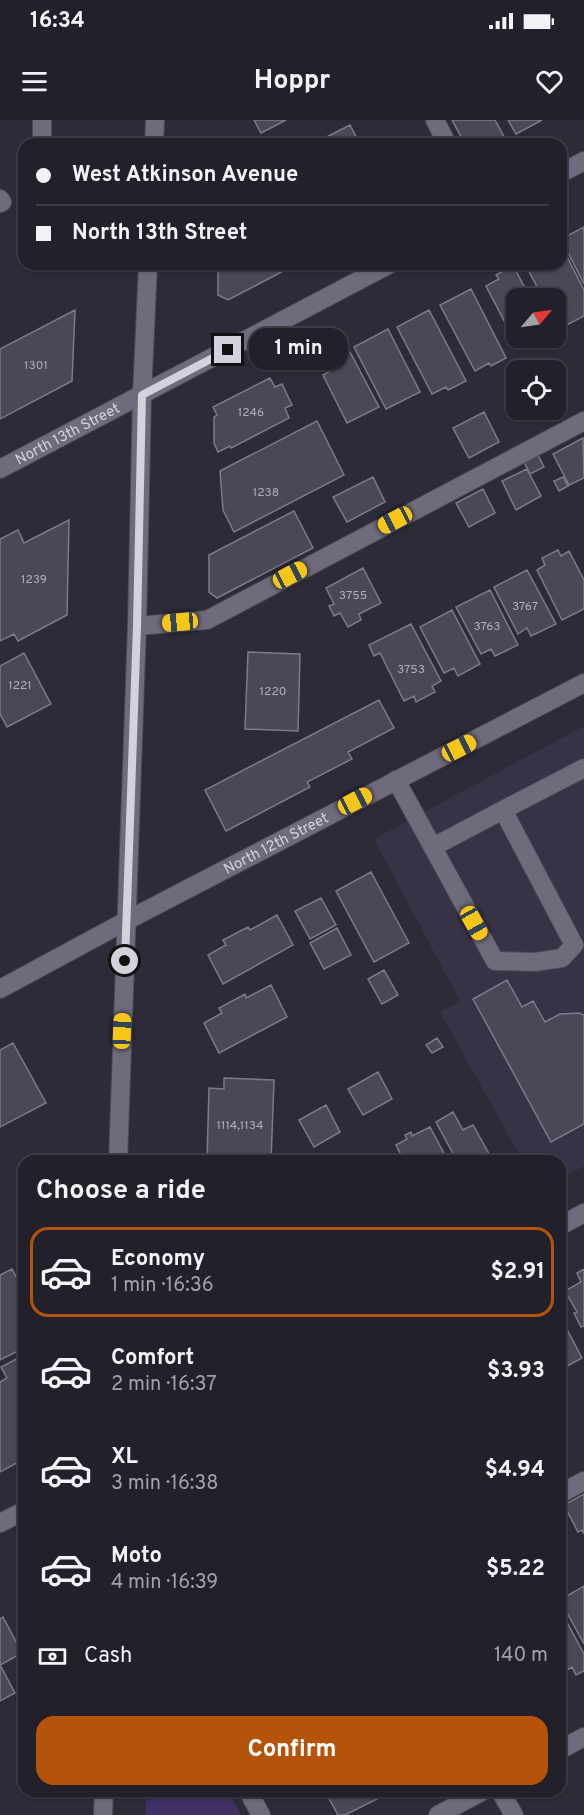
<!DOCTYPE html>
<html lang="en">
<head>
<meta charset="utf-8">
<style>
  body { margin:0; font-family:Overpass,sans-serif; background:#2a2833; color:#f1f3f6; height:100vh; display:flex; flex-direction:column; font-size:22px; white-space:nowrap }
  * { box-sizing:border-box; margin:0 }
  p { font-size:20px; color:#a2a3a9 }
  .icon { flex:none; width:33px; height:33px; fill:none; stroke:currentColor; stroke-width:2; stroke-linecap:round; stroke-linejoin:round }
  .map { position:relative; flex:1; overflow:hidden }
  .panel { position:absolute; left:18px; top:1035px; width:548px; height:642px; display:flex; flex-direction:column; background:#22202b; border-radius:18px; box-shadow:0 2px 4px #0004,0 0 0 2px #3f3e47 }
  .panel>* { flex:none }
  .guide { position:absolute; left:18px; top:18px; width:549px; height:132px; border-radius:18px; box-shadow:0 2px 4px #0004,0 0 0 2px #3f3e47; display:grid; align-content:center; height:132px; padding:0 18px; background:#22202b }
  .needle { width:39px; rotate:61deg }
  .controls { position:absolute; left:506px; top:168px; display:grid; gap:12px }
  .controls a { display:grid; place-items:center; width:60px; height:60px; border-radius:12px; background:#22202b; box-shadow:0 2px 4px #0004,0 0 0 2px #3f3e47; font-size:30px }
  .end { position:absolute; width:27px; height:27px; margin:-14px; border:8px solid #d3d1db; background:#111; box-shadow:0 0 0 3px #111 }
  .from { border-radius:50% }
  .bubble { position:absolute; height:42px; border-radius:18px; background:#22202b; box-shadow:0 2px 4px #0004,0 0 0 2px #3f3e47; font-size:20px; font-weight:700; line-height:42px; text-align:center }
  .car { position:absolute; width:18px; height:36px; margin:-18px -9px; border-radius:8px; box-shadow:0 0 4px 2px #0007; background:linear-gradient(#f5c518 24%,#345 0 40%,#f5c518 0 76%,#345 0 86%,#f5c518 0) }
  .guide b { display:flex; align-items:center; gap:21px; height:57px; font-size:22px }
  .guide b+b { border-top:2px solid #3f3e47 }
  .guide i { width:15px; height:15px; background:#f1f3f6 }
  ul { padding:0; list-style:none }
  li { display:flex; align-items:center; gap:18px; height:90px; margin:0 12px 9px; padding:0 6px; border:3px solid transparent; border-radius:18px }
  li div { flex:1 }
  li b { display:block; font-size:22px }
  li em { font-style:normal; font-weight:700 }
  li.on { border-color:#b45309 }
  li>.icon { width:54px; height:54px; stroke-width:1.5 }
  h2 { padding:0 18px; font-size:27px; line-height:72px }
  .pay { display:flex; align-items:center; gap:15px; height:66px; padding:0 18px; font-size:22px }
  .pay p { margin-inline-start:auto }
  .cta { display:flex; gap:12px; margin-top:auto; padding:12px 18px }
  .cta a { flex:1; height:69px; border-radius:18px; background:#b45309; color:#fff; font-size:24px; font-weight:700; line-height:69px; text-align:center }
  .status { display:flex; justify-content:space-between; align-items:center; height:42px; padding:0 30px; background:#22202b; direction:ltr }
  .status svg { height:16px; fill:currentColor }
  header { display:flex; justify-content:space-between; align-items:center; height:78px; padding:0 18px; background:#22202b; font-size:27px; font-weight:700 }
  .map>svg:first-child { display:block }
</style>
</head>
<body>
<div class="status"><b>16:34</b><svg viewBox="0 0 49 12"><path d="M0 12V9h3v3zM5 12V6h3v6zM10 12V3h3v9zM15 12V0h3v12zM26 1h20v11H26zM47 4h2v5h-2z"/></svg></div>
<header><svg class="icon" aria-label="menu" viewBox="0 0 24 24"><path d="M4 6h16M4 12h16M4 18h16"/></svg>Hoppr<svg class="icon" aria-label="heart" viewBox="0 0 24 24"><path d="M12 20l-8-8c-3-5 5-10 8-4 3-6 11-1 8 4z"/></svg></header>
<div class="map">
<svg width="584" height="1695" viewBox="0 0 584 1695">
  <rect width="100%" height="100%" fill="#2e2b39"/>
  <path fill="#373246" d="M584,606V1046L560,1059V1041H523L440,892L460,881L374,719Z"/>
  <path fill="#413064" d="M146,1671H228L241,1695H146Z"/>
  <path fill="#4b4756" stroke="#7e7a8b" stroke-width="1.5" d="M254,0H286L261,13Z
    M452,0H495L507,22L503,24H465Z
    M508,0H542L516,14Z
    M350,5L360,24H313Z
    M262,17L294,19V24H248Z
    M584,107V164L561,119Z
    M561,125L584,170V196L559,209L555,201V178H543L525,144H561Z
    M218,144H291V147L228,180L218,175Z
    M513,145L530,178H516V217L513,218L486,166L499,159L496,155Z
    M471,169L506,238L491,246L489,243L475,251L440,185Z
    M75,190L72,261L0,299V229Z
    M429,190L466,261L448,270L446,267L432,274L397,207Z
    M388,209L420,272L386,289L354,227Z
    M350,232L379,287L347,303L323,255L332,250L328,243Z
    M270,258L275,267L282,264L292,285L285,288L289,298L231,328L230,326L218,332L214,323V297L217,295L213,287Z
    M484,292L499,322L469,338L453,308Z
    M317,301L344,355L234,412L223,390L220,351Z
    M583,318L584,358L569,365L553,334Z
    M538,335L544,347L530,354L524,342Z
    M527,349L541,376L516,390L502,361Z
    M373,357L385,382L347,402L333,377Z
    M563,357L568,366L559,371L554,361Z
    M483,369L495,393L469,407L456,383Z
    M294,391L313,428L217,478L209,472V435Z
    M69,400L67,495L18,521L14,514L0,521V419L18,410L24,423Z
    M558,430L561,436L569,431L584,460V489L562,500L537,450L545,445L542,438Z
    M363,448L381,483L359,494L361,500L348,507L340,493L334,496L329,486L334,484L326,468Z
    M527,450L556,504L531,516L527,508L518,514L494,467Z
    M490,470L518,525L495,536L491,529L481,534L456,487Z
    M452,490L480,544L458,556L454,548L444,553L420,507Z
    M411,504L441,561L432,566L435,572L416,582L414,576L404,581L380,533L374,536L369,525Z
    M248,532L300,534L298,611L245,609Z
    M24,533L51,584L7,607L0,594V546Z
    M379,580L394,608L348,632L352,639L307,662L310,667L226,711L205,670Z
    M371,752L409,823L374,842L336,771Z
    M321,778L336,805L310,819L295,791Z
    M277,795L293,825L223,864L208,835L226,825L223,820L248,807L250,810Z
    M337,808L351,835L324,849L310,823Z
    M384,850L398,875L382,884L368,859Z
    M507,860L522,887L533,881L545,902L560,894L579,893L584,895V1004L551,1022L473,879Z
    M271,865L287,897L219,933L204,903L222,893L219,888L245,874L246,878Z
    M437,918L443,927L432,933L426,925Z
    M13,923L46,983L0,1007V930Z
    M378,952L392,979L363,995L348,969Z
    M224,958L274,960L271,1041H207L209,968L224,969Z
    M326,985L340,1012L314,1027L299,1000Z
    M453,992L463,1010L473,1005L493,1041H457L436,1002Z
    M430,1007L448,1041H404L396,1025L407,1019L405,1015L411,1012L412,1016Z
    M12,1149L24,1172V1228L0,1240V1155Z
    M584,1149V1206L581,1207L574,1193L577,1192L565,1171L581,1162L577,1153Z
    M560,1196L582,1238L560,1250Z
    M24,1235V1339L0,1352V1262L7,1258L1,1247Z
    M584,1374V1414L582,1410L578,1412L564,1385Z
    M560,1402L567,1415L560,1419Z
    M584,1466V1524L560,1480Z
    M560,1489L584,1534V1551L576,1555L572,1547L560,1554Z
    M3,1497L22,1533L0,1545L15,1573L0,1581V1499Z
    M325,1671H373L377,1679L345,1695H338Z"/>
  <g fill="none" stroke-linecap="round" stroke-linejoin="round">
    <g stroke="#4c4854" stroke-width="20">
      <path id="lane" d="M435,0L447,24
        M42,24V0
        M0,79L2,82L0,83
        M137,506L207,500L584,301
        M396,660L495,841L535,842L562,838L574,825L503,690L433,727
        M503,690L584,648
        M560,1374L584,1361
        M500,1671L514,1695"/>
    </g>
    <g stroke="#4c4854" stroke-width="20">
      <g id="street">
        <path d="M561,53L584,41"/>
        <path id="s1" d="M0,349L390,144"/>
        <path id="s2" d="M0,869L126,801L584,563"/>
        <path d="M560,1106L584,1093"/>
        <path d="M0,1403L24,1391"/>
        <path d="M560,1630L584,1617"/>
        <path d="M248,1671L261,1695"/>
        <path d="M438,1695L483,1671"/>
      </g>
    </g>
    <g stroke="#4c4854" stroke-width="20">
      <path id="secondary" d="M154,24L155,0
        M118,1041L137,506L142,275L148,144
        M103,1695L104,1671"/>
    </g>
    <use href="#lane" stroke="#6f6b7c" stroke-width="18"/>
    <use href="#street" stroke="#6f6b7c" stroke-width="18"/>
    <use href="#secondary" stroke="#6f6b7c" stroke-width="18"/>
  </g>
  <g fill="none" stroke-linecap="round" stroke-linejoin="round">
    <path stroke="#d3d1db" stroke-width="8" d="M125,841L137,506L142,275L228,230"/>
  </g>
  <g text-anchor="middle" stroke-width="4.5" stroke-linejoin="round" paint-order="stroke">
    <g font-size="12" fill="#b1aeba">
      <text x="36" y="249">1301</text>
      <text x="251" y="296">1246</text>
      <text x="266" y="376">1238</text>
      <text x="34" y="463">1239</text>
      <text x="353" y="479">3755</text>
      <text x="525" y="490">3767</text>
      <text x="487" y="510">3763</text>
      <text x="411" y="553">3753</text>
      <text x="20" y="569">1221</text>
      <text x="273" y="575">1220</text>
      <text x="240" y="1009">1114,1134</text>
    </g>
    <g font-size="15" fill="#d3d1db" stroke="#25212f">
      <text dy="5" stroke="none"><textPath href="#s1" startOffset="76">North 13th Street</textPath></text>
      <text dy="5" stroke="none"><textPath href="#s2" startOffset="312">North 12th Street</textPath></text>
    </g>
  </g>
</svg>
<div class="controls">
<a><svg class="needle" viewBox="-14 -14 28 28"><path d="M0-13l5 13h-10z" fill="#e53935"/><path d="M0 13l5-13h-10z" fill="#a2a3a9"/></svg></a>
<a><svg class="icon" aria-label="locate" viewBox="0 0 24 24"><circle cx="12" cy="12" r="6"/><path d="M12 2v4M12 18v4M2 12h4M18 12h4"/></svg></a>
</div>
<i class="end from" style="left:125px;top:841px"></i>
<i class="end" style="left:228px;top:230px"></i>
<div class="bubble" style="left:249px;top:208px;width:99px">1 min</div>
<i class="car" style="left:395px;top:400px;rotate:242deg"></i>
<i class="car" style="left:290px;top:455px;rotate:62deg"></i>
<i class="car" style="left:180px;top:502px;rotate:265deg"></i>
<i class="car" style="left:459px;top:628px;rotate:63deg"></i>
<i class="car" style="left:355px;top:681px;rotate:62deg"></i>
<i class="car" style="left:474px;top:803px;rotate:151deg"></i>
<i class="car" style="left:122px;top:911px;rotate:2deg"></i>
<div class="guide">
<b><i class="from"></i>West Atkinson Avenue</b>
<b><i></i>North 13th Street</b>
</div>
<section class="panel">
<h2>Choose a ride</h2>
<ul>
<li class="on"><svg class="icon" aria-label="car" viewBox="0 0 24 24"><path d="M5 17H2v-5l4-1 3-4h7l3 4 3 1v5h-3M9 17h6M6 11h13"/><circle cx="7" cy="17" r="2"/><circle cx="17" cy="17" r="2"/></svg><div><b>Economy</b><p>1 min · 16:36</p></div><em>$2.91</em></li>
<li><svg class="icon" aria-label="car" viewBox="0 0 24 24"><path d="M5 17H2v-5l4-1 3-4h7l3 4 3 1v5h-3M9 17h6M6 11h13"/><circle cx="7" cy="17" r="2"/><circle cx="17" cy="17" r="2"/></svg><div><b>Comfort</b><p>2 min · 16:37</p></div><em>$3.93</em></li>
<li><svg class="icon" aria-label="car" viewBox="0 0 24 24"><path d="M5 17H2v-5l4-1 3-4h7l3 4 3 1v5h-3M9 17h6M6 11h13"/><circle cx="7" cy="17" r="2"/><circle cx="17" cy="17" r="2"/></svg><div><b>XL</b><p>3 min · 16:38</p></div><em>$4.94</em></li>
<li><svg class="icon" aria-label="car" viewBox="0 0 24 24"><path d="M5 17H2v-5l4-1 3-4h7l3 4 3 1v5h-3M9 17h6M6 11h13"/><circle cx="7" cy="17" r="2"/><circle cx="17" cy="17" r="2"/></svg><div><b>Moto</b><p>4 min · 16:39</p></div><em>$5.22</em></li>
</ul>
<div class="pay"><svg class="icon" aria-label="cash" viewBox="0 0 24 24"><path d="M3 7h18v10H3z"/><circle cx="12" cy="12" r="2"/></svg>Cash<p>140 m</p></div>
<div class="cta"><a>Confirm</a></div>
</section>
</div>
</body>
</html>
